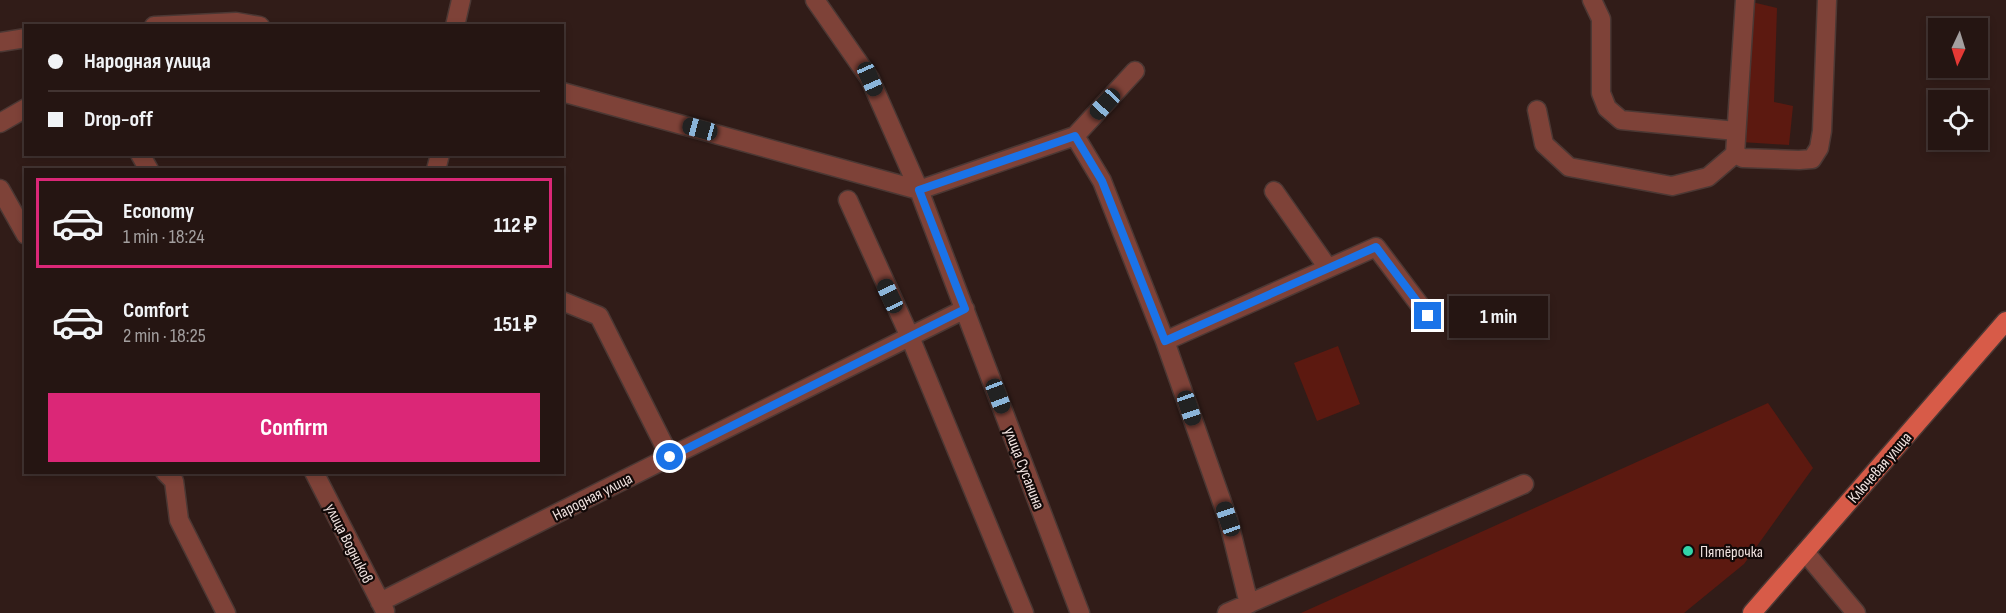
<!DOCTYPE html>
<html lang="en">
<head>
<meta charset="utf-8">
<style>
  body { margin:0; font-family:"Sofia Sans Condensed",sans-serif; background:#312220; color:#f1f3f6; height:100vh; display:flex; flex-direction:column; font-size:22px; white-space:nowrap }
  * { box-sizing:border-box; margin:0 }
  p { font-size:20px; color:#a39f9f }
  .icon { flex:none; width:33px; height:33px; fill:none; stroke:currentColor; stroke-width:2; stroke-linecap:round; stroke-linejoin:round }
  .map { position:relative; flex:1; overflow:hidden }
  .side { position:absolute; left:24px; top:168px; width:540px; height:306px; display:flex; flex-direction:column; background:#251512; border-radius:0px; box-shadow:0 3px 9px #0003,0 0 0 2px #423432 }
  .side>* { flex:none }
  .guide { position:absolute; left:24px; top:24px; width:540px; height:132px; border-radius:0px; box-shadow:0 3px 9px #0003,0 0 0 2px #423432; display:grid; align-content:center; height:132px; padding:0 24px; background:#251512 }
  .needle { width:39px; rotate:184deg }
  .controls { position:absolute; left:1928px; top:18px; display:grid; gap:12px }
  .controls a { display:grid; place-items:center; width:60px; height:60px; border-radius:0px; background:#251512; box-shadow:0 3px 9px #0003,0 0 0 2px #423432; font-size:30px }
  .end { position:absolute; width:27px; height:27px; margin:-14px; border:8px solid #1a73e8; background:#fff; box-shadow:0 0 0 3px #fff }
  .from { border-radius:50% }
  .bubble { position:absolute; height:42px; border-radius:0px; background:#251512; box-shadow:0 3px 9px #0003,0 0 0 2px #423432; font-size:20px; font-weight:700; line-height:42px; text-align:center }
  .car { position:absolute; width:18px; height:36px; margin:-18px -9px; border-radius:8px; box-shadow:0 0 4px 2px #0007; background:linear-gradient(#222 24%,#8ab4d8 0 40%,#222 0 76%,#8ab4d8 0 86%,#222 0) }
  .guide b { display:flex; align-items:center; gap:21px; height:57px; font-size:22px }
  .guide b+b { border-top:2px solid #423432 }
  .guide i { width:15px; height:15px; background:#f1f3f6 }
  ul { padding:10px 0 0; list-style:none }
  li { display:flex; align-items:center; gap:18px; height:90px; margin:0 12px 9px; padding:0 12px; border:3px solid transparent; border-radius:0px }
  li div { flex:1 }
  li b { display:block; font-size:22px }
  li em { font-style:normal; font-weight:700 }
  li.on { border-color:#db2777 }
  li>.icon { width:54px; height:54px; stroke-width:1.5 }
  .button { display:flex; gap:12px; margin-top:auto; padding:12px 24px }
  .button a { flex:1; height:69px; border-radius:0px; background:#db2777; color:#fff; font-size:24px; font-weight:700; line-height:69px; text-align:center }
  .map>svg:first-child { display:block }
</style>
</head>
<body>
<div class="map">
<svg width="2006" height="613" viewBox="0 0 2006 613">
  <rect width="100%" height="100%" fill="#311c18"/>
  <path fill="#5c1910" d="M1752,2L1777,8L1774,102L1793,106L1789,145L1741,142Z
    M1338,346L1360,404L1317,421L1294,363Z
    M1768,403L1813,468L1744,564L1684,613H1301Z"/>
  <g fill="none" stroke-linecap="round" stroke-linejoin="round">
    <g stroke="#4c3834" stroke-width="21">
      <path id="minor" d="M815,0L870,79L919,190L1080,613
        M1592,0L1601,19V93L1607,108L1621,120L1736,131
        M1745,0L1735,154L1743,158L1799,160L1812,159L1819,148L1822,131L1827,0
        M154,26L236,22L260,26
        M455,26L461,0
        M0,42L26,38
        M1135,71L1075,136L1102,181L1165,341L1228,519L1249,604
        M562,92L919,190L1075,136
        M1537,110L1544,144L1569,167L1672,186L1708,177L1735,154
        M0,123L26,108
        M140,154L149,170
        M436,170L440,154
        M0,189L26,235
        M1274,191L1328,268
        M848,200L910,337L1024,613
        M562,301L599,316L670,457
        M1165,341L1376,247L1428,316
        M165,472L174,481L179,520L226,613
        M314,472L385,611
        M1805,552L1856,613
        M380,602L965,309
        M1227,613L1524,484"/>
    </g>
    <g stroke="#4c3834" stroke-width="21">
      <path id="major" d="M1752,613L2006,321"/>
    </g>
    <use href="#minor" stroke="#7e4238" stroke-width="18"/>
    <use href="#major" stroke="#d75b48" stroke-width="18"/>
  </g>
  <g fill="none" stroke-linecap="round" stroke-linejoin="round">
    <path stroke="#1a73e8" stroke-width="8" d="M670,457L965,309L919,190L1075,136L1102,181L1165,341L1376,247L1428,316"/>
  </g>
  <circle fill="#32d4a8" stroke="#120908" stroke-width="2" cx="1688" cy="551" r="6"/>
  <g text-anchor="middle" stroke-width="4.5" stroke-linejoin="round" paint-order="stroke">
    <g font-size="16" fill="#f0e2df" stroke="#120908">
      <text transform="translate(1879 467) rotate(-49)" y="6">Ключевая улица</text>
      <text transform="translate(1025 468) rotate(69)" y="6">улица Сусанина</text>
      <text transform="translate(592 496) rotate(-27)" y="6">Народная улица</text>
      <text transform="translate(350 543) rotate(63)" y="6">улица Водников</text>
    </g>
    <g font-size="16" fill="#f0e2df" stroke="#120908" text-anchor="start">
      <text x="1700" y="557">Пятёрочка</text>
    </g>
  </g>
</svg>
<div class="controls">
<a><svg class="needle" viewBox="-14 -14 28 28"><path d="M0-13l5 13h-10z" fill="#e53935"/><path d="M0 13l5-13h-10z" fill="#a39f9f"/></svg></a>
<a><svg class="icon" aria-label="locate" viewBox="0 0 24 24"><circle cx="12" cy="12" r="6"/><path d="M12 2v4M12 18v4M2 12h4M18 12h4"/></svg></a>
</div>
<i class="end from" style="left:670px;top:457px"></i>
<i class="end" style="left:1428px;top:316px"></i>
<div class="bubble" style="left:1449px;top:296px;width:99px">1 min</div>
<i class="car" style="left:870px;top:79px;rotate:156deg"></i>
<i class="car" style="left:1105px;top:104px;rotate:223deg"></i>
<i class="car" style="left:700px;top:129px;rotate:285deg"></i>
<i class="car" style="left:890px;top:296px;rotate:335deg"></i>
<i class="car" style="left:998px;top:396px;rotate:159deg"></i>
<i class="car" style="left:1189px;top:408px;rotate:161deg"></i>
<i class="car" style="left:1228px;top:519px;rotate:341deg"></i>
<div class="guide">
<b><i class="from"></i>Народная улица</b>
<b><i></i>Drop-off</b>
</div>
<section class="side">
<ul>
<li class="on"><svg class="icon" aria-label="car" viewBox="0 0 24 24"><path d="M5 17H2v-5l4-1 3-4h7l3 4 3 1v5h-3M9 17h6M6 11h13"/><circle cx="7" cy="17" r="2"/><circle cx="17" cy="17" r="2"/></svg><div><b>Economy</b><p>1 min · 18:24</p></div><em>112 ₽</em></li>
<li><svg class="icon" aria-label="car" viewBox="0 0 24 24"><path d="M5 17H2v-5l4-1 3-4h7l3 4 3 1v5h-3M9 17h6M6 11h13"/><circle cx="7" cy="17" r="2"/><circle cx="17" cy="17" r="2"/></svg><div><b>Comfort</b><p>2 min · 18:25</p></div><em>151 ₽</em></li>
</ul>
<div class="button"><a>Confirm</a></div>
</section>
</div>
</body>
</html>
